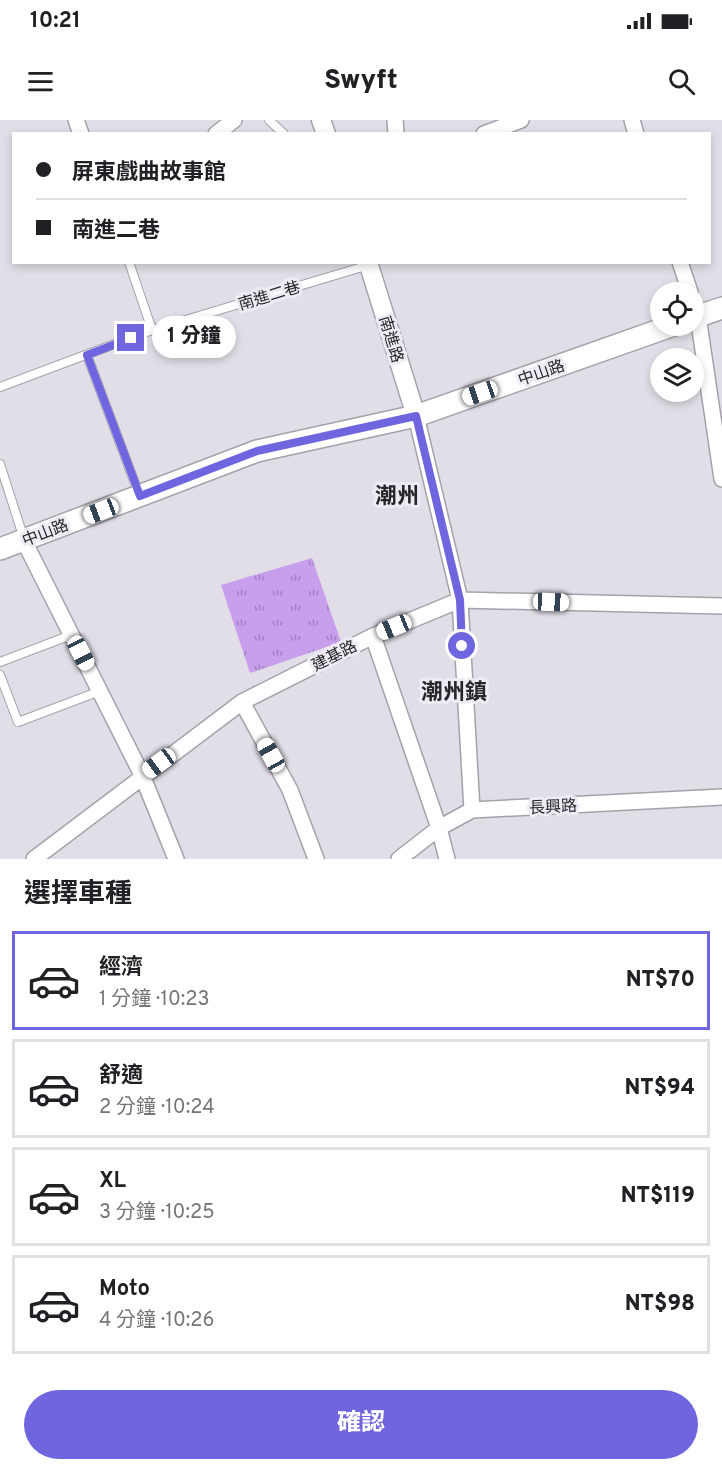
<!DOCTYPE html>
<html lang="zh-TW">
<head>
<meta charset="utf-8">
<style>
  body { margin:0; font-family:Overpass,"Noto Sans TC",sans-serif; background:#f2f2f2; color:#202124; height:100vh; display:flex; flex-direction:column; font-size:22px; white-space:nowrap }
  * { box-sizing:border-box; margin:0 }
  p { font-size:20px; color:#757577 }
  .icon { flex:none; width:33px; height:33px; fill:none; stroke:currentColor; stroke-width:2; stroke-linecap:round; stroke-linejoin:round }
  .map { position:relative; height:739px; overflow:hidden }
  .sheet { display:flex; flex-direction:column; background:#fff; flex:1 }
  .sheet>* { flex:none }
  .guide { position:absolute; left:12px; top:12px; width:699px; height:132px; border-radius:0px; box-shadow:0 3px 9px #0003; display:grid; align-content:center; height:132px; padding:0 24px; background:#fff }
  .tools { position:absolute; left:650px; top:162px; display:grid; gap:12px }
  .tools a { display:grid; place-items:center; width:54px; height:54px; border-radius:50%; background:#fff; box-shadow:0 3px 9px #0003; font-size:30px }
  .end { position:absolute; width:27px; height:27px; margin:-14px; border:8px solid #6e65df; background:#fff; box-shadow:0 0 0 3px #fff }
  .from { border-radius:50% }
  .bubble { position:absolute; height:42px; border-radius:21px; background:#fff; box-shadow:0 3px 9px #0003; font-size:20px; font-weight:800; line-height:42px; text-align:center }
  .car { position:absolute; width:18px; height:36px; margin:-18px -9px; border-radius:8px; box-shadow:0 0 4px 2px #0007; background:linear-gradient(#fff 24%,#345 0 40%,#fff 0 76%,#345 0 86%,#fff 0) }
  .guide b { display:flex; align-items:center; gap:21px; height:57px; font-size:22px }
  .guide b+b { border-top:2px solid #e0e0e0 }
  .guide i { width:15px; height:15px; background:#202124 }
  ul { padding:0; list-style:none }
  li { display:flex; align-items:center; gap:18px; height:99px; margin:0 12px 9px; padding:0 12px; border:3px solid #e0e0e0; border-radius:0px }
  li div { flex:1 }
  li b { display:block; font-size:22px }
  li em { font-style:normal; font-weight:800 }
  li.selected { border-color:#6e65df }
  li>.icon { width:54px; height:54px; stroke-width:1.5 }
  h2 { padding:0 24px; font-size:27px; line-height:72px }
  .button { display:flex; gap:12px; margin-top:auto; padding:12px 24px }
  .button a { flex:1; height:69px; border-radius:36px; background:#6e65df; color:#fff; font-size:24px; font-weight:800; line-height:69px; text-align:center }
  .status { display:flex; justify-content:space-between; align-items:center; height:42px; padding:0 30px; background:#fff; direction:ltr }
  .status svg { height:16px; fill:currentColor }
  header { display:flex; justify-content:space-between; align-items:center; height:78px; padding:0 24px; background:#fff; font-size:27px; font-weight:800 }
  .map>svg:first-child { display:block }
</style>
</head>
<body>
<div class="status"><b>10:21</b><svg viewBox="0 0 49 12"><path d="M0 12V9h3v3zM5 12V6h3v6zM10 12V3h3v9zM15 12V0h3v12zM26 1h20v11H26zM47 4h2v5h-2z"/></svg></div>
<header><svg class="icon" aria-label="menu" viewBox="0 0 24 24"><path d="M4 6h16M4 12h16M4 18h16"/></svg>Swyft<svg class="icon" aria-label="search" viewBox="0 0 24 24"><circle cx="10" cy="10" r="6"/><path d="M15 15l6 6"/></svg></header>
<div class="map">
<svg width="722" height="739" viewBox="0 0 722 739">
  <defs>
    <pattern id="park-tufts" width="24" height="20" patternUnits="userSpaceOnUse" patternTransform="scale(1.5)"><rect width="24" height="20" fill="#c79fed"/><path d="M3 7l-1-3M5 7V3M7 7l1-3M15 17l-1-3M17 17v-4M19 17l1-3" fill="none" stroke="#a281c0"/></pattern>
  </defs>
  <rect width="100%" height="100%" fill="#e2dee7"/>
  <path fill="url(#park-tufts)" d="M312,438L341,522L250,553L221,465Z"/>
  <g fill="none" stroke-linecap="round" stroke-linejoin="round">
    <g stroke="#a5a1a9" stroke-width="10">
      <path id="service" d="M269,0L284,14
        M129,142L152,210
        M87,235L139,374
        M0,267L152,210L369,145
        M0,344L24,419
        M0,542L71,515
        M0,555L18,602L100,571"/>
    </g>
    <g stroke="#a5a1a9" stroke-width="18">
      <path id="minor" d="M76,0L81,14
        M395,0L396,14
        M632,0L636,14
        M216,14L234,0
        M484,14L521,0
        M680,142L690,172
        M693,183L698,196L722,359
        M416,296L460,480L472,690
        M24,421L142,655L176,739
        M373,516L439,708L447,739
        M242,582L290,670L316,739
        M34,739L242,582L373,516L460,480L722,486
        M399,739L439,708L472,690L722,677"/>
    </g>
    <g stroke="#a5a1a9" stroke-width="21">
      <path id="tertiary" d="M321,0L326,14
        M368,142L416,296"/>
    </g>
    <g stroke="#a5a1a9" stroke-width="24">
      <path id="secondary" d="M693,198L722,188
        M0,429L257,331L416,296L671,206"/>
    </g>
    <use href="#service" stroke="#fff" stroke-width="8"/>
    <use href="#minor" stroke="#fff" stroke-width="15"/>
    <use href="#tertiary" stroke="#fff" stroke-width="18"/>
    <use href="#secondary" stroke="#fff" stroke-width="21"/>
  </g>
  <g fill="none" stroke-linecap="round" stroke-linejoin="round">
    <path stroke="#6e65df" stroke-width="8" d="M131,218L87,235L140,376L257,331L416,296L460,480L462,526"/>
  </g>
  <g text-anchor="middle" stroke-width="6" stroke-linejoin="round" paint-order="stroke">
    <g font-size="16" fill="#28262a" stroke="#efebf4">
      <text transform="translate(269 175) rotate(-17)" y="6">南進二巷</text>
      <text transform="translate(392 219) rotate(73)" y="6">南進路</text>
      <text transform="translate(541 252) rotate(-19)" y="6">中山路</text>
      <text transform="translate(45 412) rotate(-21)" y="6">中山路</text>
      <text transform="translate(334 535) rotate(-27)" y="6">建基路</text>
      <text transform="translate(553 686) rotate(-3)" y="6">長興路</text>
    </g>
    <g font-size="22" font-weight="bold" fill="#28262a" stroke="#efebf4">
      <text x="397" y="383">潮州</text>
      <text x="454" y="579">潮州鎮</text>
    </g>
  </g>
</svg>
<div class="tools">
<a><svg class="icon" aria-label="locate" viewBox="0 0 24 24"><circle cx="12" cy="12" r="6"/><path d="M12 2v4M12 18v4M2 12h4M18 12h4"/></svg></a>
<a><svg class="icon" aria-label="layers" viewBox="0 0 24 24"><path d="M12 4l9 5-9 5-9-5zM3 14l9 5 9-5"/></svg></a>
</div>
<i class="end from" style="left:462px;top:526px"></i>
<i class="end" style="left:131px;top:218px"></i>
<div class="bubble" style="left:152px;top:196px;width:84px">1 分鐘</div>
<i class="car" style="left:480px;top:273px;rotate:251deg"></i>
<i class="car" style="left:101px;top:391px;rotate:249deg"></i>
<i class="car" style="left:551px;top:482px;rotate:92deg"></i>
<i class="car" style="left:394px;top:507px;rotate:248deg"></i>
<i class="car" style="left:81px;top:533px;rotate:153deg"></i>
<i class="car" style="left:271px;top:635px;rotate:331deg"></i>
<i class="car" style="left:159px;top:643px;rotate:234deg"></i>
<div class="guide">
<b><i class="from"></i>屏東戲曲故事館</b>
<b><i></i>南進二巷</b>
</div>
</div>
<section class="sheet">
<h2>選擇車種</h2>
<ul>
<li class="selected"><svg class="icon" aria-label="car" viewBox="0 0 24 24"><path d="M5 17H2v-5l4-1 3-4h7l3 4 3 1v5h-3M9 17h6M6 11h13"/><circle cx="7" cy="17" r="2"/><circle cx="17" cy="17" r="2"/></svg><div><b>經濟</b><p>1 分鐘 · 10:23</p></div><em>NT$70</em></li>
<li><svg class="icon" aria-label="car" viewBox="0 0 24 24"><path d="M5 17H2v-5l4-1 3-4h7l3 4 3 1v5h-3M9 17h6M6 11h13"/><circle cx="7" cy="17" r="2"/><circle cx="17" cy="17" r="2"/></svg><div><b>舒適</b><p>2 分鐘 · 10:24</p></div><em>NT$94</em></li>
<li><svg class="icon" aria-label="car" viewBox="0 0 24 24"><path d="M5 17H2v-5l4-1 3-4h7l3 4 3 1v5h-3M9 17h6M6 11h13"/><circle cx="7" cy="17" r="2"/><circle cx="17" cy="17" r="2"/></svg><div><b>XL</b><p>3 分鐘 · 10:25</p></div><em>NT$119</em></li>
<li><svg class="icon" aria-label="car" viewBox="0 0 24 24"><path d="M5 17H2v-5l4-1 3-4h7l3 4 3 1v5h-3M9 17h6M6 11h13"/><circle cx="7" cy="17" r="2"/><circle cx="17" cy="17" r="2"/></svg><div><b>Moto</b><p>4 分鐘 · 10:26</p></div><em>NT$98</em></li>
</ul>
<div class="button"><a>確認</a></div>
</section>
</body>
</html>
